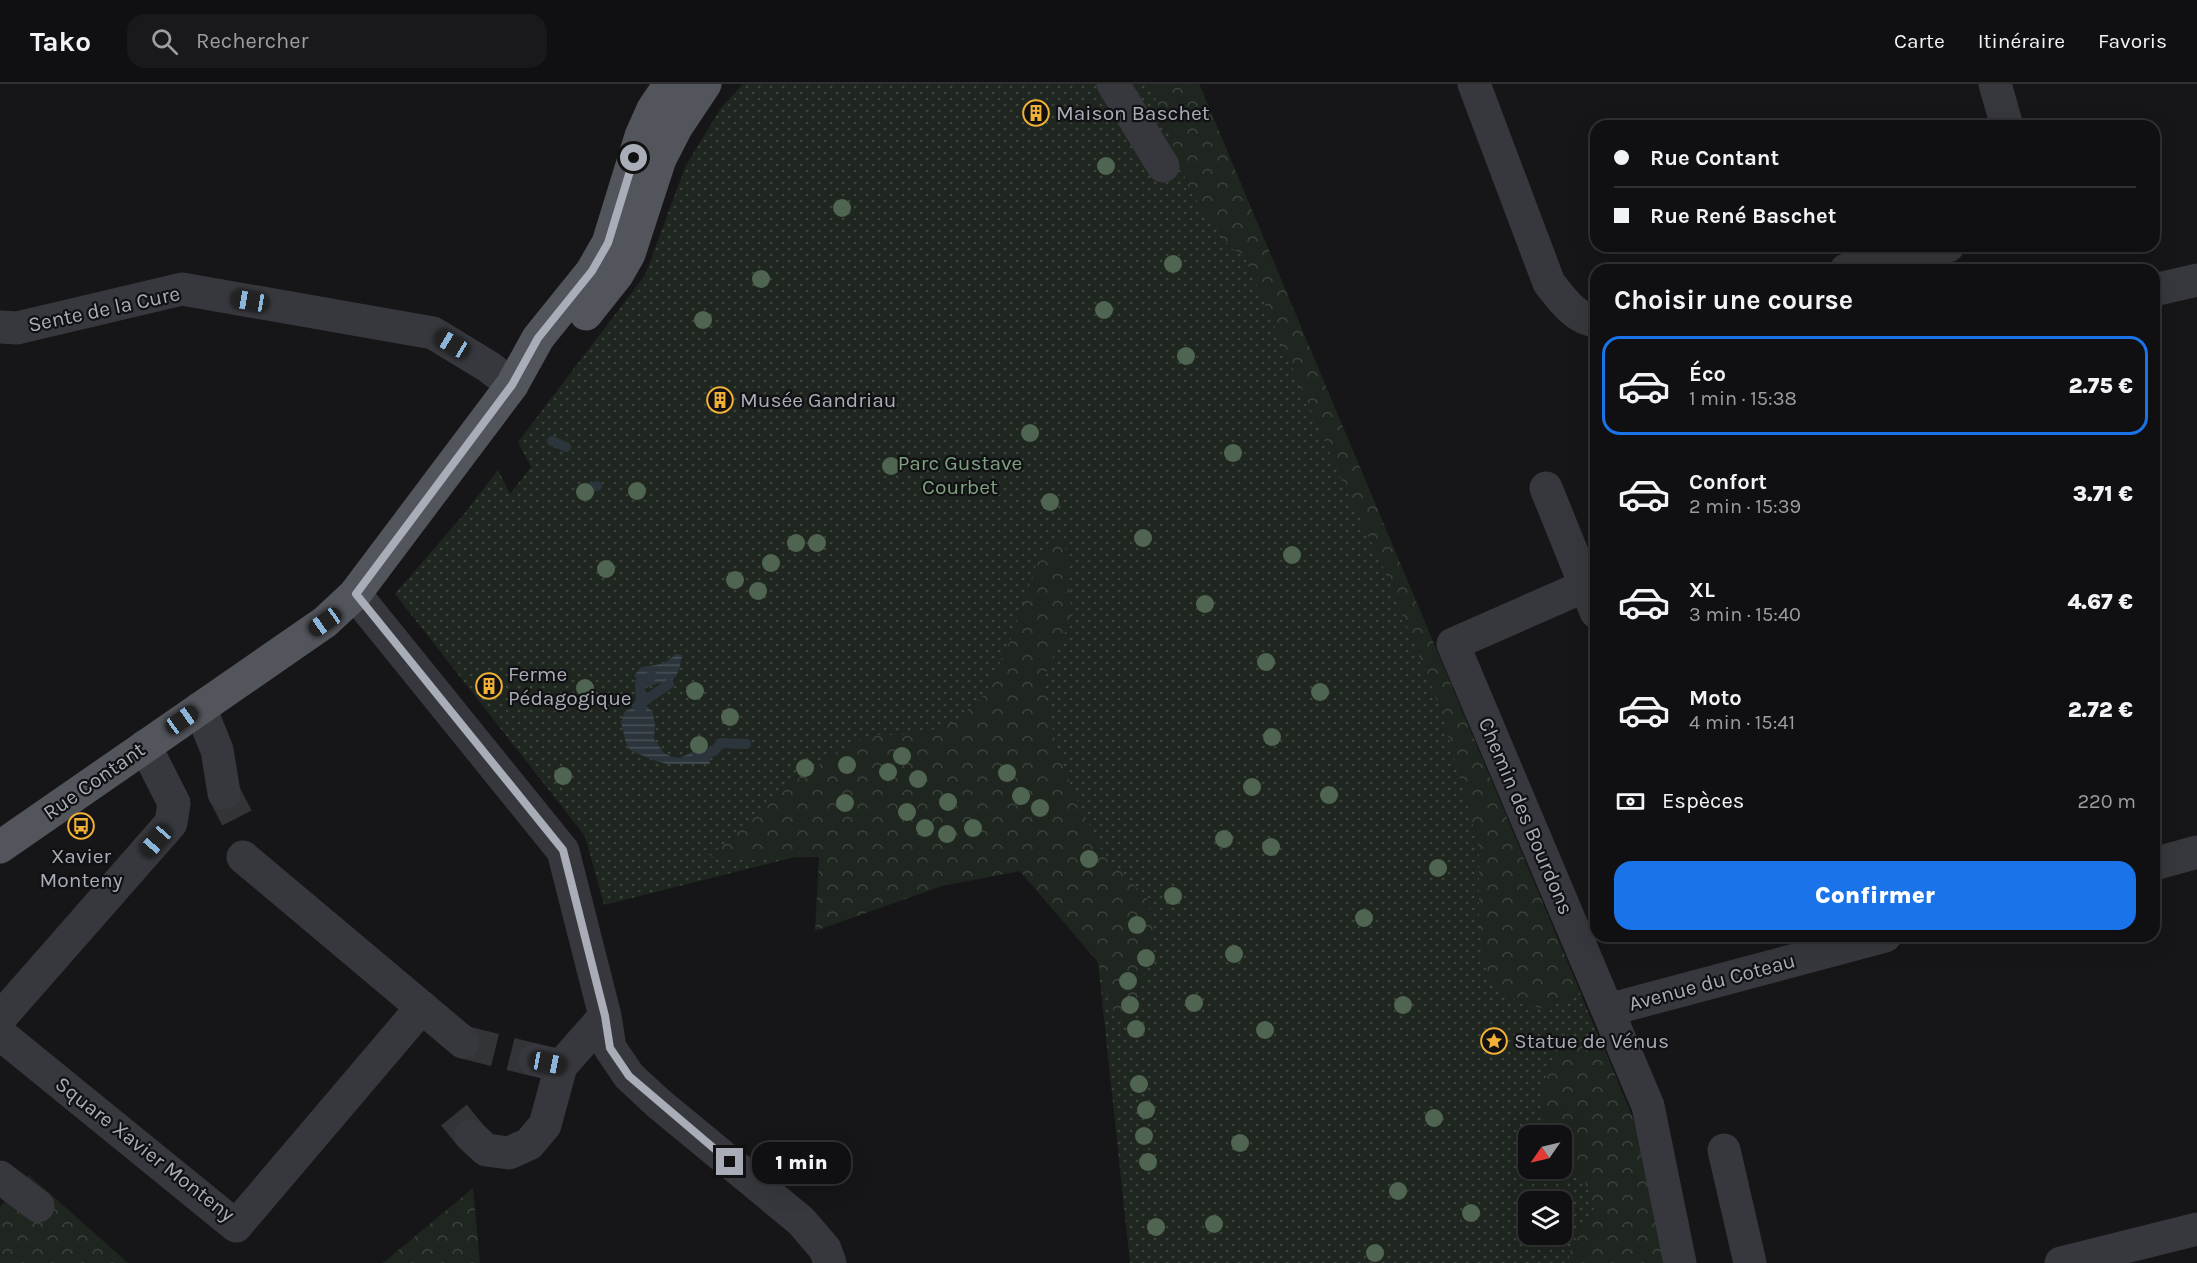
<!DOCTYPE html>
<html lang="fr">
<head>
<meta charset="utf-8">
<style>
  body { margin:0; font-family:Karla,sans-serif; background:#19191b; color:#f1f3f6; height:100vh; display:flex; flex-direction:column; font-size:22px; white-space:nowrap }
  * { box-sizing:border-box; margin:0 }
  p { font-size:20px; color:#9c9d9f }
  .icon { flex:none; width:33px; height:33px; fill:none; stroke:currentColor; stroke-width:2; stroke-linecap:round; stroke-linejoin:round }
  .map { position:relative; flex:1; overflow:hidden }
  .sheet { position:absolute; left:1590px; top:180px; width:570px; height:678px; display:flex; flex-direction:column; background:#101012; border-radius:18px; box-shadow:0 6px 24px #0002,0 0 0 2px #303032 }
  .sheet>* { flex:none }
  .guide { position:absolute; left:1590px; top:36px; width:570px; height:132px; border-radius:18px; box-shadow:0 6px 24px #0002,0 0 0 2px #303032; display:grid; align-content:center; height:132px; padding:0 24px; background:#101012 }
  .needle { width:39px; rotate:236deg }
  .tools { position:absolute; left:1518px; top:1041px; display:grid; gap:12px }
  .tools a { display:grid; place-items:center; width:54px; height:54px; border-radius:12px; background:#101012; box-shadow:0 6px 24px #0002,0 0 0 2px #303032; font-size:30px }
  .end { position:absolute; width:27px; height:27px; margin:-14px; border:8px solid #a8adb8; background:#111; box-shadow:0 0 0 3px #111 }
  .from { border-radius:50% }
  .bubble { position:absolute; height:42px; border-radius:18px; background:#101012; box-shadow:0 6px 24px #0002,0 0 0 2px #303032; font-size:20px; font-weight:800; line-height:42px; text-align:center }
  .car { position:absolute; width:18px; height:36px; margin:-18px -9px; border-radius:8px; box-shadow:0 0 4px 2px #0007; background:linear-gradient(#222 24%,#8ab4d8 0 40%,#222 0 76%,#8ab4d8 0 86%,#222 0) }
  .guide b { display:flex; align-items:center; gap:21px; height:57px; font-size:22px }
  .guide b+b { border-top:2px solid #303032 }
  .guide i { width:15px; height:15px; background:#f1f3f6 }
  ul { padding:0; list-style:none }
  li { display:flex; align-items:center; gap:18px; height:99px; margin:0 12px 9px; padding:0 12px; border:3px solid transparent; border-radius:18px }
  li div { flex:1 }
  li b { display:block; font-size:22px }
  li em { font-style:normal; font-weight:800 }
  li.selected { border-color:#1a73e8 }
  li>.icon { width:54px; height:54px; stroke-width:1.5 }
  h2 { padding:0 24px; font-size:27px; line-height:72px }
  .pay { display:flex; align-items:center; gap:15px; height:66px; padding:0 24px; font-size:22px }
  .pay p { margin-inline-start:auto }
  .button { display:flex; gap:12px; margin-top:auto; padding:12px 24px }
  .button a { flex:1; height:69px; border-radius:18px; background:#1a73e8; color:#fff; font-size:24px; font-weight:800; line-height:69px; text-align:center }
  header { display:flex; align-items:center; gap:36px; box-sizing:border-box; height:84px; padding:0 30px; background:#101012; border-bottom:2px solid #303032 }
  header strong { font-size:28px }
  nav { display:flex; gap:33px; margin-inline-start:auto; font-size:21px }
  .search { width:420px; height:54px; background:#19191b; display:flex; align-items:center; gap:15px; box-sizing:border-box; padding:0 21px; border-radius:18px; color:#9c9d9f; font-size:22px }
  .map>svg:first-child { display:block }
</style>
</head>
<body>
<header>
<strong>Tako</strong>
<div class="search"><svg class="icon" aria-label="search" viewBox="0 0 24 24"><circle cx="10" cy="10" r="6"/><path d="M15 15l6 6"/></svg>Rechercher</div>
<nav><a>Carte</a><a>Itinéraire</a><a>Favoris</a></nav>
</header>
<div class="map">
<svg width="2197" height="1179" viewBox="0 0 2197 1179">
  <defs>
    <pattern id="grass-dots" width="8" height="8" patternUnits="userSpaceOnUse" patternTransform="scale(1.5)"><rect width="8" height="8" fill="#1e261f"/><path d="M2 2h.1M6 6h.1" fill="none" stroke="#3c433d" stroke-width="1.8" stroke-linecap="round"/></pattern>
    <pattern id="forest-crowns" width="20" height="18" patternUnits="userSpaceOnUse" patternTransform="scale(1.5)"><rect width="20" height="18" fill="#1e261f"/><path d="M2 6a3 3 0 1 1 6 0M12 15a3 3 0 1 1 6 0" fill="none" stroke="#3c433d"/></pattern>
    <pattern id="water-rules" width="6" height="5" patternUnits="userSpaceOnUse" patternTransform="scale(1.5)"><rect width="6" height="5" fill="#2c353c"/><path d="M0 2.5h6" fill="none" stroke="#485056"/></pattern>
  </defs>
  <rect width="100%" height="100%" fill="#161618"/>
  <path fill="url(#grass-dots)" fill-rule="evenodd" d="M743,0H1199L1641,1054L1668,1179H1130L1098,878L1020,787L874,753L604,821L585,752L395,510L464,430L498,386L510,410L531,383L518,358L645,191L686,81L721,24ZM1528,1052H1562V1084H1528ZM1528,1118H1562V1150H1528Z"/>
  <path fill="url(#forest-crowns)" d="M1150,0H1199L1581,910L1545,925L1518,918L1493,900L1483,879L1479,833V763L1441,626L1383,483L1334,379L1243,170L1230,164L1190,107Z
    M1061,457L1066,466L1072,534L1043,595L1056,663L1073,707L1102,767L1148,816L1154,850L1134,930L1126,937L1119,935L1109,920L1098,878L1020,787L942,802L815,847L819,773L708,774L785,704L836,669L872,651H899L942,644L959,634L985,610L1010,557L1041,467L1051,458Z
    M1600,954L1641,1054L1668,1179H1568L1571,1163L1595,1123L1584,1096L1562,1081V1052H1542L1543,1000L1558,961Z
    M29,1091L128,1179H0V1123Z
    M473,1104L480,1179H383Z"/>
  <path fill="url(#water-rules)" d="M675,570L682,571C680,584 678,592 669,600L658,599L646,604L634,592L641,583C653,582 668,580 675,570Z
    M637,611L653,629L655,641L654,655L664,669L672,673L680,674L707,661L710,680H667L653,676L630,666L626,659L621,638L624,629L637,620Z"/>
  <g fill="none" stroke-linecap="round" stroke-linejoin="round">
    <path stroke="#2c353c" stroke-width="10" d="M552,357L566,363
      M586,405L597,402
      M637,622L669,600
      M641,626L640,598L652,592
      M697,673L714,667L721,659L746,660"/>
    <path stroke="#333438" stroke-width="33" stroke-dasharray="33 16" stroke-linecap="butt" d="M224,709L237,734
      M463,958L535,976
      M454,1031L471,1052"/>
    <path stroke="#37383d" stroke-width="33" d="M1113,0L1163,82
      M1474,0L1549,199C1561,214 1575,235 1596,237
      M1995,0L2007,42
      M1846,186L1948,162
      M2154,206L2197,196
      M0,243L17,244L182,205L433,249L489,283L512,301
      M1546,404L1596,528
      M1585,502L1453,560L1648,1022L1680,1179
      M355,510L563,767L605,932L610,964L629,992L658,1019L801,1137L825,1165L830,1179
      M200,624L217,666L224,709
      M243,773L463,958
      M2154,780L2197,768
      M1608,926L1885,852
      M0,934L171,739L174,719L145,662
      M0,950L236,1142L422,923
      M535,976L561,982L605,932
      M471,1052L486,1066L509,1069L529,1060L545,1041L561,982
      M1724,1066L1750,1179
      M0,1093L38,1122
      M2061,1179L2197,1145"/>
    <path stroke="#53555c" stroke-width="33" d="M586,230L617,191L629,170L660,75L677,42L705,0
      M0,763L325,538L355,510L512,301L538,254L592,187L608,159L641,52L653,25L670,0"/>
  </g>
  <g fill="#506452">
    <circle cx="1106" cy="82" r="9"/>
    <circle cx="842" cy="124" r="9"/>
    <circle cx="1173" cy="180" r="9"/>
    <circle cx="761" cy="195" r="9"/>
    <circle cx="1104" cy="226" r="9"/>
    <circle cx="703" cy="236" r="9"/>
    <circle cx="1186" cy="272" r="9"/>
    <circle cx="1030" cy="349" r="9"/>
    <circle cx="1233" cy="369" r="9"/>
    <circle cx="891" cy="382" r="9"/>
    <circle cx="637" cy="407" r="9"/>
    <circle cx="585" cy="408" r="9"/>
    <circle cx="1050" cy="418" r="9"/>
    <circle cx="1143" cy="454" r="9"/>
    <circle cx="796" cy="459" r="9"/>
    <circle cx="817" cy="459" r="9"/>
    <circle cx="1292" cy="471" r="9"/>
    <circle cx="771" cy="479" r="9"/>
    <circle cx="606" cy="485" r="9"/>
    <circle cx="735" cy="496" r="9"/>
    <circle cx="758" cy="507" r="9"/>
    <circle cx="1205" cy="520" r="9"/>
    <circle cx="1266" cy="578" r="9"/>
    <circle cx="585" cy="604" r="9"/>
    <circle cx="695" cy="607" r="9"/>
    <circle cx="1320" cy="608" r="9"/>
    <circle cx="730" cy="633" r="9"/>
    <circle cx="1272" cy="653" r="9"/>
    <circle cx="699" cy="661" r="9"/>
    <circle cx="902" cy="672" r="9"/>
    <circle cx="847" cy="681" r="9"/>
    <circle cx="805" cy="684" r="9"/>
    <circle cx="888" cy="688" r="9"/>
    <circle cx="1007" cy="689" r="9"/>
    <circle cx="563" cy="692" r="9"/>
    <circle cx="918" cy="695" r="9"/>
    <circle cx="1252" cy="703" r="9"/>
    <circle cx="1329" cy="711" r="9"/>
    <circle cx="1021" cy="712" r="9"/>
    <circle cx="948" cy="718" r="9"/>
    <circle cx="845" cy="719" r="9"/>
    <circle cx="1040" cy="724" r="9"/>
    <circle cx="907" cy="728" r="9"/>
    <circle cx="925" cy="744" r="9"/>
    <circle cx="973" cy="744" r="9"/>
    <circle cx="947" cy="750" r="9"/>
    <circle cx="1224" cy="755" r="9"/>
    <circle cx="1271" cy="763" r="9"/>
    <circle cx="1089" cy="775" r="9"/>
    <circle cx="1438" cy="784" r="9"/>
    <circle cx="1173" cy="812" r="9"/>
    <circle cx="1364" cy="834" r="9"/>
    <circle cx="1137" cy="841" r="9"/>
    <circle cx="1234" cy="870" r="9"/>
    <circle cx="1146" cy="874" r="9"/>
    <circle cx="1128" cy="897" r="9"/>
    <circle cx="1194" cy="919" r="9"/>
    <circle cx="1130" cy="921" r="9"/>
    <circle cx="1403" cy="921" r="9"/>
    <circle cx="1136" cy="945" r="9"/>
    <circle cx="1265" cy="946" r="9"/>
    <circle cx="1139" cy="1000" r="9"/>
    <circle cx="1146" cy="1026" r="9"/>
    <circle cx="1434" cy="1034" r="9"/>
    <circle cx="1144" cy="1052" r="9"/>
    <circle cx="1240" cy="1059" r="9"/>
    <circle cx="1148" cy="1078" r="9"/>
    <circle cx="1398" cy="1107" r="9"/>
    <circle cx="1471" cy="1129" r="9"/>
    <circle cx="1214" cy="1140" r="9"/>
    <circle cx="1156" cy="1143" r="9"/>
    <circle cx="1375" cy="1169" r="9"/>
  </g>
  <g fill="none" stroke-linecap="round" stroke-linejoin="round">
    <path stroke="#a8adb8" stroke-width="8" d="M634,74L608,159L592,187L538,254L512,301L356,510L563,766L605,932L610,964L629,992L730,1078"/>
  </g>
  <defs>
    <g id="building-ring" transform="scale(1.35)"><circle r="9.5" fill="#111113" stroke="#f2b134" stroke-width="1.5"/><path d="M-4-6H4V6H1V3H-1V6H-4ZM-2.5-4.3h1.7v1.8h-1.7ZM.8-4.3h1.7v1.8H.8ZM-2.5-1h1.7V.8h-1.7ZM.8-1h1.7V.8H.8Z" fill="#f2b134"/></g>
    <g id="bus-ring" transform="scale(1.35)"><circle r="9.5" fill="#111113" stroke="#f2b134" stroke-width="1.5"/><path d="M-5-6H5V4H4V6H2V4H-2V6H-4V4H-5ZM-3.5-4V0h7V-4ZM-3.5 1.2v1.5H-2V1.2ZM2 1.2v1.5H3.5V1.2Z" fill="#f2b134"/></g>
    <g id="sight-ring" transform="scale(1.35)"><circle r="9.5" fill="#111113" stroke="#f2b134" stroke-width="1.5"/><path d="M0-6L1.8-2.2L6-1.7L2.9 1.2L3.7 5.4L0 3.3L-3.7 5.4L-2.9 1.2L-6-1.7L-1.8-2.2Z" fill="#f2b134"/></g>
  </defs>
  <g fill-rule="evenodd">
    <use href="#building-ring" x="1036" y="29"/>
    <use href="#building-ring" x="720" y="316"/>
    <use href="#building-ring" x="489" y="602"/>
    <use href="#bus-ring" x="81" y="742"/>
    <use href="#sight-ring" x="1494" y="957"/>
  </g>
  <g text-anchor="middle" stroke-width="4.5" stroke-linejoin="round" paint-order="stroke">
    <g font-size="21" fill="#a8adb8" stroke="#111113" text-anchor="start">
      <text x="1056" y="36">Maison Baschet</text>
      <text x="740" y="323">Musée Gandriau</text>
      <text x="508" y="597">Ferme<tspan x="508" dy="24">Pédagogique</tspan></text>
      <text x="81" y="779" text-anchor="middle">Xavier<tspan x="81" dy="24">Monteny</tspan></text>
      <text x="1514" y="964">Statue de Vénus</text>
    </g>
    <g font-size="21" fill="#a8adb8" stroke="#111113">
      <text transform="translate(104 225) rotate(-12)" y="7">Sente de la Cure</text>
      <text transform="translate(94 697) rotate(-35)" y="7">Rue Contant</text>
      <text transform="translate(1526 732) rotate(67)" y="7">Chemin des Bourdons</text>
      <text transform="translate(1712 898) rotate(-15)" y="7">Avenue du Coteau</text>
      <text transform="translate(145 1065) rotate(38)" y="7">Square Xavier Monteny</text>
    </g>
    <g font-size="21" fill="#7fa381" stroke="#111113">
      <text x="960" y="386">Parc Gustave<tspan x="960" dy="24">Courbet</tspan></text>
    </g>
  </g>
</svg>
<div class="tools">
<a><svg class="needle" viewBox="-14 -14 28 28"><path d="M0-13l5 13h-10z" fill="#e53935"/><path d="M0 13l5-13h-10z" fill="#9c9d9f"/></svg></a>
<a><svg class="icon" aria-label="layers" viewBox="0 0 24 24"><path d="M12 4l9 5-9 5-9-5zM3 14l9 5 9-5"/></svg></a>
</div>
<i class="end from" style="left:634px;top:74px"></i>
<i class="end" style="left:730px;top:1078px"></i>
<div class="bubble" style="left:752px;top:1058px;width:99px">1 min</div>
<i class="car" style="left:250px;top:217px;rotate:280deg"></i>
<i class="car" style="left:452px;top:260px;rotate:301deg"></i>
<i class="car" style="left:325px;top:538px;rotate:235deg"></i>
<i class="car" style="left:182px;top:636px;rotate:55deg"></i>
<i class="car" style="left:156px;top:757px;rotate:221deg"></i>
<i class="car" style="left:548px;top:979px;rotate:101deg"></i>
<div class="guide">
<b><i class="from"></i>Rue Contant</b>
<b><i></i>Rue René Baschet</b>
</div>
<section class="sheet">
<h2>Choisir une course</h2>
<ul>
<li class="selected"><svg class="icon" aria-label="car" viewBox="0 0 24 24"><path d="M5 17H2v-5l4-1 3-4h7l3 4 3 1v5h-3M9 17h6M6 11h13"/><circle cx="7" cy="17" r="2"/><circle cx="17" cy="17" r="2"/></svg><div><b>Éco</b><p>1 min · 15:38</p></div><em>2.75 €</em></li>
<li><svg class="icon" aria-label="car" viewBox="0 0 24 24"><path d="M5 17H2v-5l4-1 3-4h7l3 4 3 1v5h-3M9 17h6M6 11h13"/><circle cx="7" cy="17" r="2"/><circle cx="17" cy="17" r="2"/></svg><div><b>Confort</b><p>2 min · 15:39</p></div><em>3.71 €</em></li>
<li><svg class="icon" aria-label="car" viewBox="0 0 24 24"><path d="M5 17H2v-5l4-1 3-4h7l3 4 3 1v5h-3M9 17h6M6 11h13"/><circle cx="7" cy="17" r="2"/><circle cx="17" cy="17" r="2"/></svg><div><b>XL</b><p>3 min · 15:40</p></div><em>4.67 €</em></li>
<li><svg class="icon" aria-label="car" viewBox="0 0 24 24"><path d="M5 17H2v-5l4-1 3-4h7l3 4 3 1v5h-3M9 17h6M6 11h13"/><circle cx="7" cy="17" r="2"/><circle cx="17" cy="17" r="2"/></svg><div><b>Moto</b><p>4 min · 15:41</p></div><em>2.72 €</em></li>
</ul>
<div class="pay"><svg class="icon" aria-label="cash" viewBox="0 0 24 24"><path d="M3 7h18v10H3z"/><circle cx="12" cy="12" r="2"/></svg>Espèces<p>220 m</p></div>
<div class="button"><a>Confirmer</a></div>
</section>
</div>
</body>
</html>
